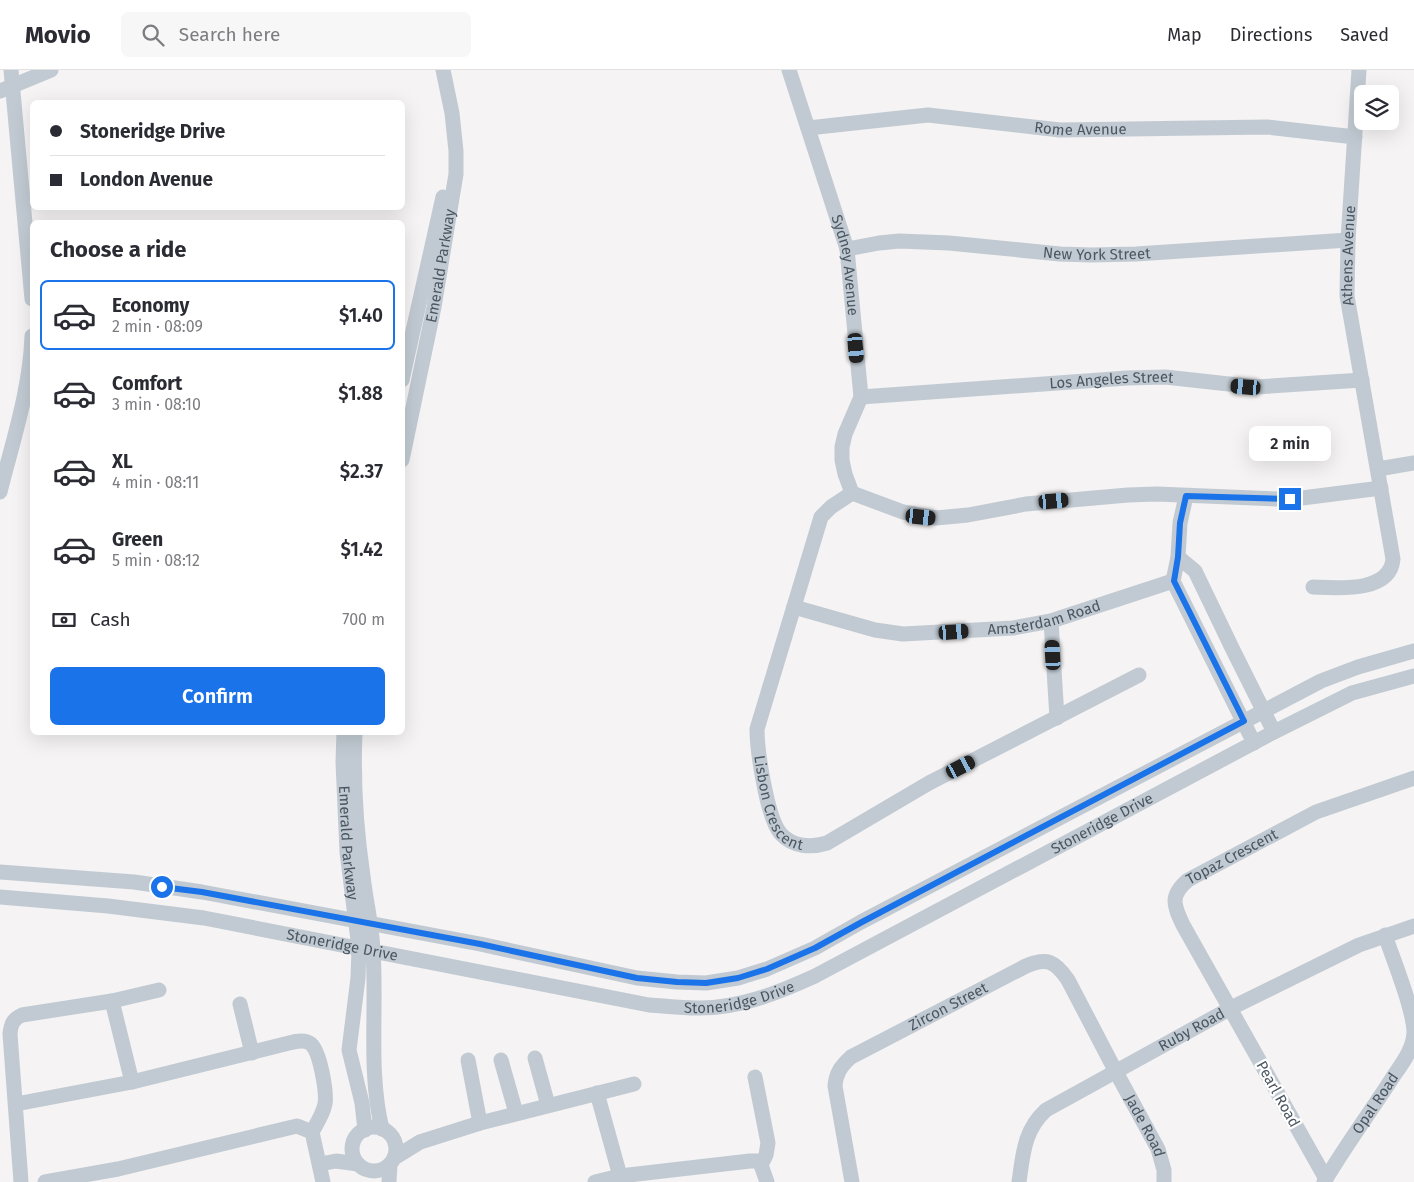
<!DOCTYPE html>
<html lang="en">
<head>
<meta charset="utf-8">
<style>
  body { margin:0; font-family:"Fira Sans",sans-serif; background:#f7f7f7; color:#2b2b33; height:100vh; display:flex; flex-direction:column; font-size:19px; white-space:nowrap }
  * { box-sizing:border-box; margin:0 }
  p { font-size:16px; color:#7c7c81 }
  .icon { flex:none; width:28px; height:28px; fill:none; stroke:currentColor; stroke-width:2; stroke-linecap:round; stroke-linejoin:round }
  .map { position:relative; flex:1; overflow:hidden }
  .details { position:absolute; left:30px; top:150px; width:375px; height:515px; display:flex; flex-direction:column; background:#fff; border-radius:8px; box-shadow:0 5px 20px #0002 }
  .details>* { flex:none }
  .hud { position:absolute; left:30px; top:30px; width:375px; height:110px; border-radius:8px; box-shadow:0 5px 20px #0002; display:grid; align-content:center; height:110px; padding:0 20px; background:#fff }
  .fabs { position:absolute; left:1354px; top:15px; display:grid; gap:10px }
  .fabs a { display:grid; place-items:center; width:45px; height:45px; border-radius:8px; background:#fff; box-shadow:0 5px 20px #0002; font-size:25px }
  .end { position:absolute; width:22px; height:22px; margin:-11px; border:6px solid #1a73e8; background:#fff; box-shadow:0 0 0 2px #fff }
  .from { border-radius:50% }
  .bubble { position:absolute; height:35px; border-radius:8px; background:#fff; box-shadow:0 5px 20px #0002; font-size:16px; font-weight:600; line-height:35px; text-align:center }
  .car { position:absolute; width:15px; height:30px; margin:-15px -8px; border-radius:6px; box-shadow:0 0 4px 1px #0007; background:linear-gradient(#222 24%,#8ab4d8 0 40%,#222 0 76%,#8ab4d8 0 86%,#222 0) }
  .hud b { display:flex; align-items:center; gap:18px; height:48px; font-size:19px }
  .hud b+b { border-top:1px solid #e1e1e2 }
  .hud i { width:12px; height:12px; background:#2b2b33 }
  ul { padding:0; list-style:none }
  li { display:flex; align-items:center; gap:15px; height:70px; margin:0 10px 8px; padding:0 10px; border:2px solid transparent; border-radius:8px }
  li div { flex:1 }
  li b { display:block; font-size:19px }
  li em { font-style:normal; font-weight:600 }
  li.on { border-color:#1a73e8 }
  li>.icon { width:45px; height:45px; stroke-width:1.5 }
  h2 { padding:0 20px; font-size:22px; line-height:60px }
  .pay { display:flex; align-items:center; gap:12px; height:55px; padding:0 20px; font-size:19px }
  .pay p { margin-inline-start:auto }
  .action { display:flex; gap:10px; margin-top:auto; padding:10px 20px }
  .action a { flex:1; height:58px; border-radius:8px; background:#1a73e8; color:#fff; font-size:20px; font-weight:600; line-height:58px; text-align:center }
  header { display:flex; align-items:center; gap:30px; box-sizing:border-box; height:70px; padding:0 25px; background:#fff; border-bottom:1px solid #e1e1e2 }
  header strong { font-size:24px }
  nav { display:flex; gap:28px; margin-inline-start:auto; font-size:18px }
  .search { width:350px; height:45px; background:#f7f7f7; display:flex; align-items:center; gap:12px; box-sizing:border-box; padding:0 18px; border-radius:8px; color:#7c7c81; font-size:19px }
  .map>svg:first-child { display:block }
</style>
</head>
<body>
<header>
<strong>Movio</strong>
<div class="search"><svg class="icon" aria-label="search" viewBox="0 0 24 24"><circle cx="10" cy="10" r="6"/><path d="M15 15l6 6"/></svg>Search here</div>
<nav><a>Map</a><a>Directions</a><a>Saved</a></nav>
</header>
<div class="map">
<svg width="1414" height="1112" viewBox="0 0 1414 1112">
  <rect width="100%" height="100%" fill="#f5f3f3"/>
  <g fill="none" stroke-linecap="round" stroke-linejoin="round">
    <g stroke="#c1cad2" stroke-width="15">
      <path d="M11,0L32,229"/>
      <path id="s1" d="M789,0L847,179L861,327L845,364L842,377V390L845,404L852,423"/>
      <path d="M0,21L51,0"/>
      <path id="s2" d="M808,58L928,45L1060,60L1267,57L1355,67"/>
      <path id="s3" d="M847,179L879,173L899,171L949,173L1060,184L1091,185L1136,184L1348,170"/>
      <path d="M402,310L443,127"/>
      <path id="s4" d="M861,327L1127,308L1165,307L1256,317L1362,310"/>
      <path id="s5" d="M402,390L434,237L456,104V81L452,43L443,0"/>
      <path d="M1378,399L1414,393"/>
      <path d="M0,422C13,370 30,320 32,266"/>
      <path id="s6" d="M852,423L831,437L821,447L757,659C757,680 767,749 781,764C793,777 811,778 827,773L929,713L1139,605"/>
      <path d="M852,423L903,442L936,448L968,445L1026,434L1128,425L1157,424L1277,429L1302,428L1381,418"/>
      <path d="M1186,426L1180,453L1178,487L1173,511L1254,673"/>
      <path d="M1178,487L1195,501L1233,580L1274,662"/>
      <path id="s7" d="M1313,517C1338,518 1390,523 1393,489L1347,226L1348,170L1359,0"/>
      <path id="s8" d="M794,537L875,560L903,564L1013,558L1051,551L1173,511"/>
      <path d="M1051,551L1057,648"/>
      <path id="s9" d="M344,662L343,692L347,782L359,878L358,908L349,980L362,1033L365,1060"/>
      <path d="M355,662C353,710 356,759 363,806C366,832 372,856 373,881C377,941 368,1001 382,1059"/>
      <path d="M0,802L134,812L202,822L480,874L637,908L677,912L706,913L738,908L767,899L815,878L861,852L1321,611L1358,597L1414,581"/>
      <path id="s10" d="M0,827L108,836L204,848L649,935C665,936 681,938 696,938C738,939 778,923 815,906L1274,662L1352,623L1414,606"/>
      <path d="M112,931L132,1012"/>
      <path d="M240,934L252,983"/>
      <path d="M535,988L548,1035"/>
      <path d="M468,990L480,1053"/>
      <path d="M501,990L516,1043"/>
      <path d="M755,1007L768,1073L766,1085L761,1095"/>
      <path d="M597,1023L620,1106"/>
      <path d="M16,1034L132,1012L289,973C296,971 305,969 311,974C320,982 327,1022 325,1034C323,1044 317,1053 312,1062"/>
      <circle cx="374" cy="1079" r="22"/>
      <path d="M394,1088L420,1072L480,1053L634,1014"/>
      <path d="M320,1094L336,1091L358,1094"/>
      <path id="s11" d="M1326,1109L1183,855C1174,836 1169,826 1188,810L1316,742L1414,708"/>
      <path d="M21,1112L10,964C11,954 13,949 22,945L112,931L159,920"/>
      <path d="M45,1112L118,1099L297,1056L312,1062L323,1112"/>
      <path d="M389,1112L390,1094"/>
      <path d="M595,1112L620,1106L750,1091H757L761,1095L767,1112"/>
      <path id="s12" d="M852,1112L835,1016C836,1003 841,996 851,987L1026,896C1047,887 1055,891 1068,910L1116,1002L1158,1079L1164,1100V1112"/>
      <path id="s13" d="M1019,1112C1023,1084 1024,1060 1046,1040L1231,938L1359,875L1414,856"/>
      <path id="s14" d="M1324,1112C1344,1078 1369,1044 1391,1010C1400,996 1413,981 1414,963C1414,940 1393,889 1385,865"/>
    </g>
  </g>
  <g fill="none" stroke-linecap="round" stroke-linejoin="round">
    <path stroke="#1a73e8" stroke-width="6" d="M162,817L202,822L480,874L637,908L677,912L706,913L738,908L767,899L815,878L862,852L1244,651L1174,511L1178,487L1180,453L1186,426L1290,429"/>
  </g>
  <g text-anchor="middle" stroke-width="4.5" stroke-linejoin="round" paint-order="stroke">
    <g font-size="15" fill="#4a5661" stroke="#fff">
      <text dy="5" stroke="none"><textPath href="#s2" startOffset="274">Rome Avenue</textPath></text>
      <text dy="5" stroke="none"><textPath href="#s3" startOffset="251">New York Street</textPath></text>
      <text dy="5" stroke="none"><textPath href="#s7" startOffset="401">Athens Avenue</textPath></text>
      <text dy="5" stroke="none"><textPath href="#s5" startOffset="198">Emerald Parkway</textPath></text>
      <text dy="5" stroke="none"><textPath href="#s1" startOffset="204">Sydney Avenue</textPath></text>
      <text dy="5" stroke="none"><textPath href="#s4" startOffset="251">Los Angeles Street</textPath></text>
      <text dy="5" stroke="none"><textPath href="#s8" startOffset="255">Amsterdam Road</textPath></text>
      <text dy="5" stroke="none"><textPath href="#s6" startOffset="341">Lisbon Crescent</textPath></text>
      <text dy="5" stroke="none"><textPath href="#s10" startOffset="1155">Stoneridge Drive</textPath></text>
      <text dy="5" stroke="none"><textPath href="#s9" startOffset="111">Emerald Parkway</textPath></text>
      <text dy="5" stroke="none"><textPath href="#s11" startOffset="392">Topaz Crescent</textPath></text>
      <text dy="5" stroke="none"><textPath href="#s10" startOffset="346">Stoneridge Drive</textPath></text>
      <text dy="5" stroke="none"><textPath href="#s10" startOffset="750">Stoneridge Drive</textPath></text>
      <text dy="5" stroke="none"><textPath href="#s12" startOffset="241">Zircon Street</textPath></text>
      <text dy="5" stroke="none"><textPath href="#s13" startOffset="245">Ruby Road</textPath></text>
      <text transform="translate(1278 1024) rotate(61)" y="5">Pearl Road</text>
      <text dy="5" stroke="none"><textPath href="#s14" startOffset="94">Opal Road</textPath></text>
      <text dy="5" stroke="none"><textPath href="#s12" startOffset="544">Jade Road</textPath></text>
    </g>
  </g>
</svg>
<div class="fabs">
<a><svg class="icon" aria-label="layers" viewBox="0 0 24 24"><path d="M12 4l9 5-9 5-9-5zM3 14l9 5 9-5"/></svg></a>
</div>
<i class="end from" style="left:162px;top:817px"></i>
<i class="end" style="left:1290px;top:429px"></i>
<div class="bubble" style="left:1249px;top:356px;width:82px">2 min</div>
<i class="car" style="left:856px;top:278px;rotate:175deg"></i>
<i class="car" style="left:1246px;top:317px;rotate:275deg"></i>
<i class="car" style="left:1054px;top:431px;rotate:85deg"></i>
<i class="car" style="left:921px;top:447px;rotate:96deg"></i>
<i class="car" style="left:954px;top:562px;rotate:86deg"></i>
<i class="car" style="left:1053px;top:585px;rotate:357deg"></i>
<i class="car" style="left:961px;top:697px;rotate:63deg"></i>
<div class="hud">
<b><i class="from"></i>Stoneridge Drive</b>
<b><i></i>London Avenue</b>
</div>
<section class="details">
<h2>Choose a ride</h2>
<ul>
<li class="on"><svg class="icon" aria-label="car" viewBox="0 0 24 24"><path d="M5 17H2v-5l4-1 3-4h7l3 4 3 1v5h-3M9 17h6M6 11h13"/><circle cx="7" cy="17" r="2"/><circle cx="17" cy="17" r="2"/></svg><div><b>Economy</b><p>2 min · 08:09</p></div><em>$1.40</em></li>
<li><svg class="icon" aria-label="car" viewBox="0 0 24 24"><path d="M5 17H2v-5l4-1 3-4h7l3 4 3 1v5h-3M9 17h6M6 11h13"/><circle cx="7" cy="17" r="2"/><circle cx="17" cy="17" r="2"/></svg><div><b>Comfort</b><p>3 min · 08:10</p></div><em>$1.88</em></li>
<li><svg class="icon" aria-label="car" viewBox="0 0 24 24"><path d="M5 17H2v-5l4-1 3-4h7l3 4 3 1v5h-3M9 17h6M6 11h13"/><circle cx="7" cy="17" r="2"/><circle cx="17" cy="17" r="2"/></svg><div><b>XL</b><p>4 min · 08:11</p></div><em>$2.37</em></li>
<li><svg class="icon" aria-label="car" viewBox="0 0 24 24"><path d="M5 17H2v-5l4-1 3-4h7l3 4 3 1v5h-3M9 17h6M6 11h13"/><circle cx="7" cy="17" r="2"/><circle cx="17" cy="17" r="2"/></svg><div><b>Green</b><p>5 min · 08:12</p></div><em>$1.42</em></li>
</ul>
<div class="pay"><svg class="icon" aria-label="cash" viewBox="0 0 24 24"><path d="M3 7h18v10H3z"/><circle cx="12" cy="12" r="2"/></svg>Cash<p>700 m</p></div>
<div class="action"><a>Confirm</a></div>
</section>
</div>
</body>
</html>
